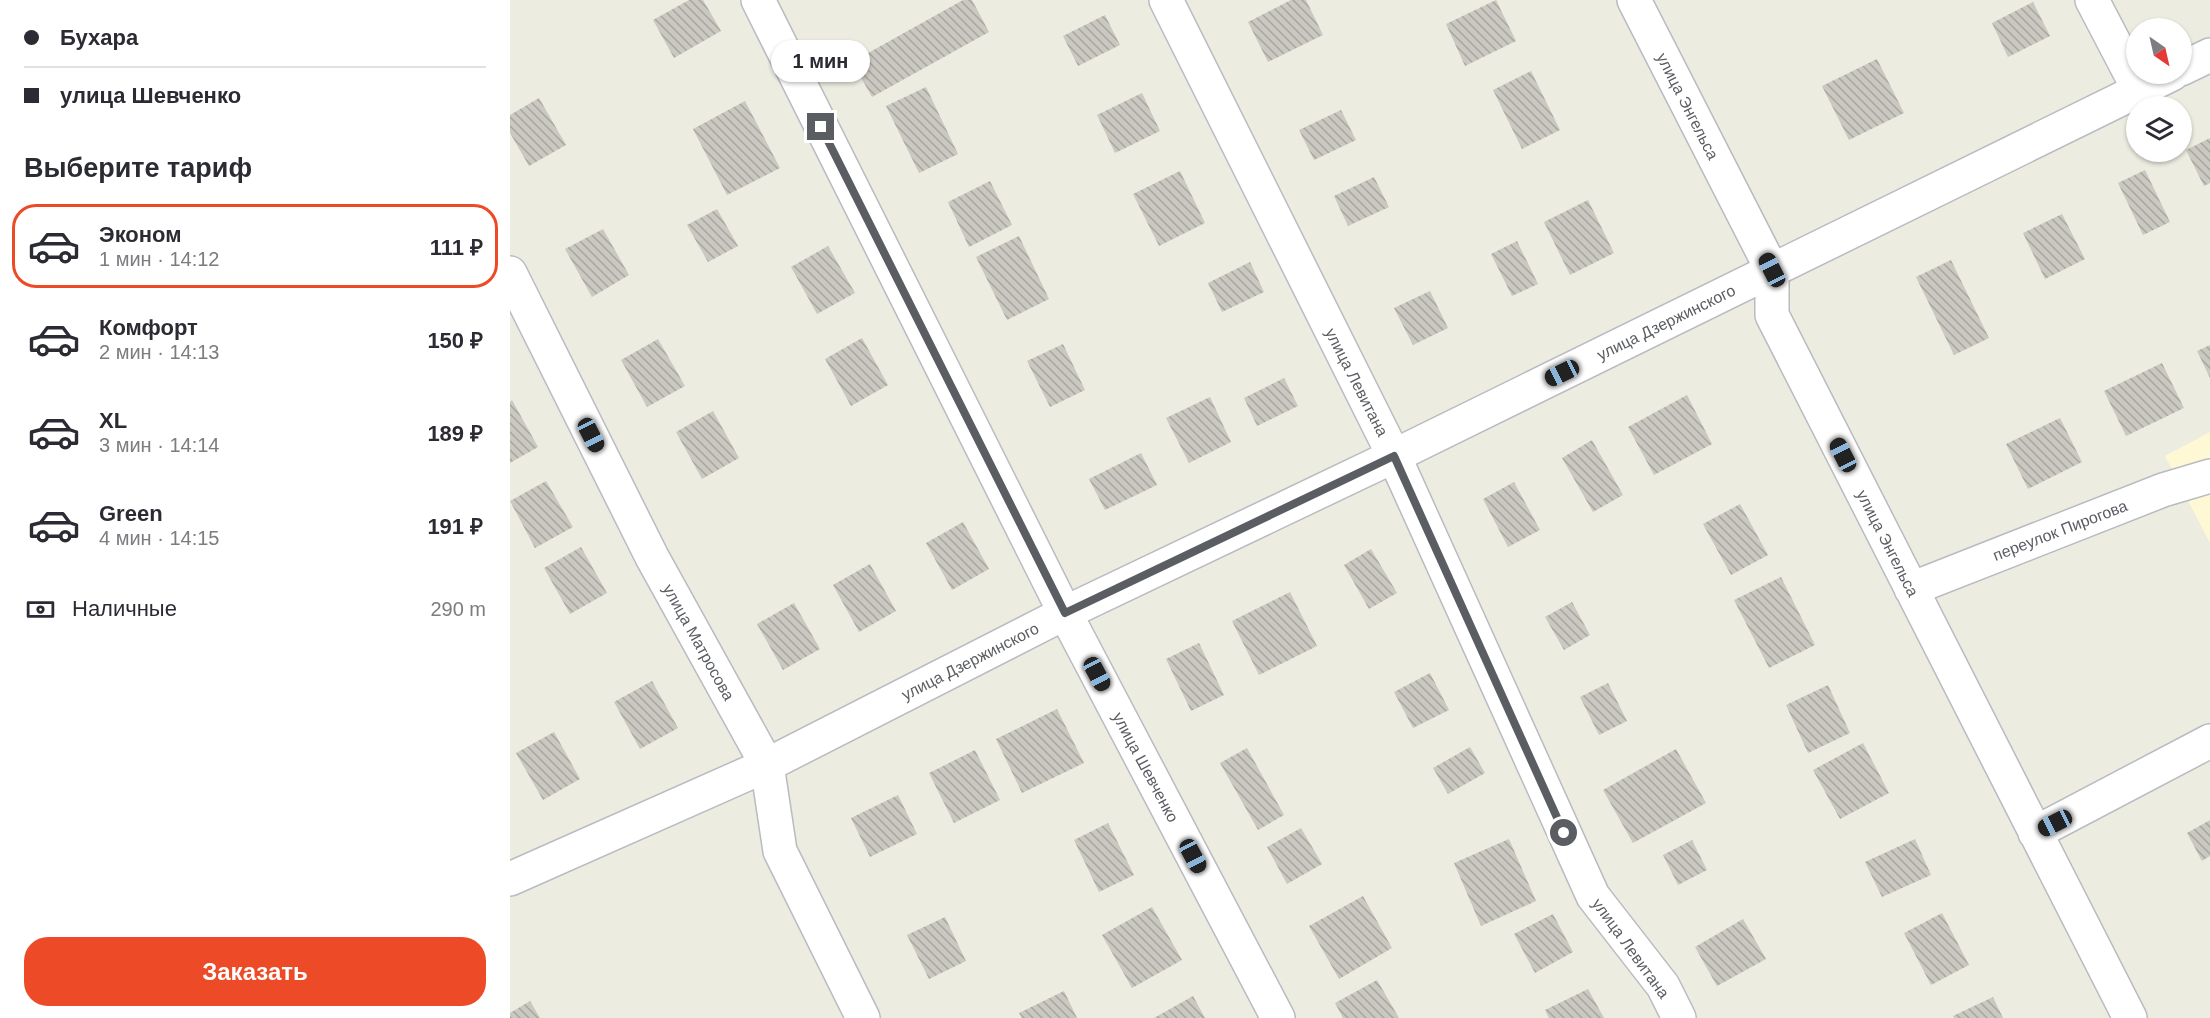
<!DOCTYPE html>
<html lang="ru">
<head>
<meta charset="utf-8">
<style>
  body { margin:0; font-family:Helvetica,sans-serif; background:#f2f2f3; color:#2b2b33; height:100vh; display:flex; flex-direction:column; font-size:22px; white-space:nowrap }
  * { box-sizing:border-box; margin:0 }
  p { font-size:20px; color:#7c7c81 }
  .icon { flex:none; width:33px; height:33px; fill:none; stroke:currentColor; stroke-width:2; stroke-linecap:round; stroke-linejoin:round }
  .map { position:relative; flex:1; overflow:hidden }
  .sheet { display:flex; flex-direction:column; background:#fff; width:510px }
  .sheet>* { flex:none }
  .guide { display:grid; align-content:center; height:132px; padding:0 24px; background:#fff }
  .needle { width:39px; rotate:146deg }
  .controls { position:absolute; left:1616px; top:18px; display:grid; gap:12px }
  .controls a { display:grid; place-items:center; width:66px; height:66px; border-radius:50%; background:#fff; box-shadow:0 2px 4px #0004; font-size:30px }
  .end { position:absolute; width:27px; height:27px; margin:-14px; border:8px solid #5a5d62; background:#fff; box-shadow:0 0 0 3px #fff }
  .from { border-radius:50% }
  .bubble { position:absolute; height:42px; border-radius:21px; background:#fff; box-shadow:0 2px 4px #0004; font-size:20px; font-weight:700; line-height:42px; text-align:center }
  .car { position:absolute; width:18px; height:36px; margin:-18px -9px; border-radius:8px; box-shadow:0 0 4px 2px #0007; background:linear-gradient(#222 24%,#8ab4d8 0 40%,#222 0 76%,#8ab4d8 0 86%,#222 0) }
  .guide b { display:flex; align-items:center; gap:21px; height:57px; font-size:22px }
  .guide b+b { border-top:2px solid #e1e1e2 }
  .guide i { width:15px; height:15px; background:#2b2b33 }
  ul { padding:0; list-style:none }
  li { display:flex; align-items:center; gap:18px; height:84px; margin:0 12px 9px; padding:0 12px; border:3px solid transparent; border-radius:24px }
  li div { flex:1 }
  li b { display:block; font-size:22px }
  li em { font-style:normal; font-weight:700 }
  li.on { border-color:#ed4b27 }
  li>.icon { width:54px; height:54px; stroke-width:1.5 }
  h2 { padding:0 24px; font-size:27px; line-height:72px }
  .pay { display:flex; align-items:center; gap:15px; height:66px; padding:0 24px; font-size:22px }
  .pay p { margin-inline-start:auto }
  .button { display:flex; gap:12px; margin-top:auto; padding:12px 24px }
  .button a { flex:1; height:69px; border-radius:24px; background:#ed4b27; color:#fff; font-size:24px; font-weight:700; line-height:69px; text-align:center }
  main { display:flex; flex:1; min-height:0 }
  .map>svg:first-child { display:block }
</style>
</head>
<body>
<main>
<section class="sheet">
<div class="guide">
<b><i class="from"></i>Бухара</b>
<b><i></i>улица Шевченко</b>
</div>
<h2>Выберите тариф</h2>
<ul>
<li class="on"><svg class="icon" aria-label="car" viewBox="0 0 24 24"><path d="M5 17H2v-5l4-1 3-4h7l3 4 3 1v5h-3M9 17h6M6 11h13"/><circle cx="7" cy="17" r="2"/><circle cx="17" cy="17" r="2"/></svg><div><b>Эконом</b><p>1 мин · 14:12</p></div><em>111 ₽</em></li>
<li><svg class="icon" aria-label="car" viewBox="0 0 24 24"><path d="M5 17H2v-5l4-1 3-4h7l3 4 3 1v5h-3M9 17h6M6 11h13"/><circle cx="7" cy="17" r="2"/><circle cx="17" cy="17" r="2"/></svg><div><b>Комфорт</b><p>2 мин · 14:13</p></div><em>150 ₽</em></li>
<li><svg class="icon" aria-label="car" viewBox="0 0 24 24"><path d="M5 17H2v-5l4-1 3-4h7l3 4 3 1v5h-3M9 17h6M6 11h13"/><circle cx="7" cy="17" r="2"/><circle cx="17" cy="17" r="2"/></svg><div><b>XL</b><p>3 мин · 14:14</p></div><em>189 ₽</em></li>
<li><svg class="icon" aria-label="car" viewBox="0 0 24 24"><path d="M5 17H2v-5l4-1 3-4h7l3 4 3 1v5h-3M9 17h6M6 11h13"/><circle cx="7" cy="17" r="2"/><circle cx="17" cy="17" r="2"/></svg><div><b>Green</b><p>4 мин · 14:15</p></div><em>191 ₽</em></li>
</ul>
<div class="pay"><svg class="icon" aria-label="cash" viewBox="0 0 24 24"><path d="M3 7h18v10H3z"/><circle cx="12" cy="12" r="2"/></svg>Наличные<p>290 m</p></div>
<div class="button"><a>Заказать</a></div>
</section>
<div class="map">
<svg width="1700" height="1018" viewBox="0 0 1700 1018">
  <defs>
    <pattern id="building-back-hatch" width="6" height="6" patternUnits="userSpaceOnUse" patternTransform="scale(1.5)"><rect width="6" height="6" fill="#cac8c0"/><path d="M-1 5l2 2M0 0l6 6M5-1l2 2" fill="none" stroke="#a7a69f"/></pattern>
  </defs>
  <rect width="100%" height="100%" fill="#edece1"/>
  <path fill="#fef9d4" d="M1700,432V543L1655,456Z"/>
  <path fill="url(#building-back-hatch)" d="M179,0H193L211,31L164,58L143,20Z
    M453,0H462L479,32L362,97L342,62Z
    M781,0H796L813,35L758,62L738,22Z
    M986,0L1006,41L955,66L936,24Z
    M1523,2L1540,36L1498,57L1482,23Z
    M595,15L610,45L568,66L553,36Z
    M1367,59L1394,113L1339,140L1312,86Z
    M1021,71L1050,130L1012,149L983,90Z
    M416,87L448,154L409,173L376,106Z
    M632,93L650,131L605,153L587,115Z
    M29,98L56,145L19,166L0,133V115Z
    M235,101L270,168L217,195L183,129Z
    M831,110L846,140L804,160L789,130Z
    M1700,138V183L1694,186L1676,150Z
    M1635,170L1660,222L1633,235L1608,183Z
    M670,171L695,223L649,246L623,194Z
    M864,177L879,207L838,226L824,196Z
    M480,181L502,225L459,247L438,202Z
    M1078,200L1104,253L1060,275L1034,222Z
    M207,209L228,246L198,262L177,225Z
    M1552,214L1575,259L1535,279L1513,233Z
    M93,229L119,275L82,297L55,249Z
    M509,236L539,299L497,320L466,257Z
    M1007,241L1028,284L1002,296L981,254Z
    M318,246L345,293L307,314L281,267Z
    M1441,260L1479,338L1444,355L1406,277Z
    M740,262L754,292L712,312L698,283Z
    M920,291L938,328L903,345L884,308Z
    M352,338L378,385L341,406L315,359Z
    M148,339L175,386L137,407L111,360Z
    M553,344L575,390L540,407L517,361Z
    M1700,345V378L1687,351Z
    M1652,363L1674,408L1616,436L1594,391Z
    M774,378L788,406L747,426L734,398Z
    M1177,395L1202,444L1144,475L1118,427Z
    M700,397L721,442L679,463L656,418Z
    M2,400L28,447L0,463V402Z
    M203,411L229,458L192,479L166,432Z
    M1550,418L1572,462L1518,489L1496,444Z
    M1082,440L1113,495L1083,512L1052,458Z
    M631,453L647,485L595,510L579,479Z
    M36,481L63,527L25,548L0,501Z
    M1004,482L1030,530L998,547L973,499Z
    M1230,504L1258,555L1221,575L1193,524Z
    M453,522L479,569L442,590L416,543Z
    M71,547L97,593L60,614L34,568Z
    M861,549L887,593L859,609L834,565Z
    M360,564L386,611L349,632L323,585Z
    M1271,577L1305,645L1259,668L1224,600Z
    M780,592L807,646L749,675L722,621Z
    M1062,602L1080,635L1054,650L1035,617Z
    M284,603L310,649L273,670L247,624Z
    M689,643L714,695L681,711L656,659Z
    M920,673L939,710L903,728L884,692Z
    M142,681L168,728L130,749L104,702Z
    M1098,683L1117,721L1089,735L1070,697Z
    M1318,685L1340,733L1298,753L1276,705Z
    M547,709L574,763L512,793L486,739Z
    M44,732L70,779L33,800L6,753Z
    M1353,743L1379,793L1330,819L1303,770Z
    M960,747L975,773L938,794L923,768Z
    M737,748L774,815L748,830L710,763Z
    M1166,749L1196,803L1123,843L1093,790Z
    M465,750L490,800L444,823L419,773Z
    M388,795L407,834L360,857L341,818Z
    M1700,820V856L1692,861L1677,833Z
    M598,823L624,875L589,892L564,840Z
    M791,828L812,864L777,884L757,847Z
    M999,839L1026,901L971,926L944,863Z
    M1405,839L1421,875L1372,897L1355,862Z
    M1182,840L1197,870L1168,885L1153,855Z
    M853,896L882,948L829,979L799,926Z
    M642,907L672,960L622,988L592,935Z
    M1432,913L1459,965L1421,985L1394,933Z
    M1043,914L1063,952L1025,973L1004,934Z
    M435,917L456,961L419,979L397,935Z
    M1233,919L1256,959L1207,986L1185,947Z
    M867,980L889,1018H833L825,1003Z
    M1078,989L1094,1018H1039L1035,1010Z
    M554,991L567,1018H512L509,1013Z
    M683,996L695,1018H644Z
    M1483,997L1493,1018H1444L1443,1016Z
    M20,1001L30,1018H0V1013Z"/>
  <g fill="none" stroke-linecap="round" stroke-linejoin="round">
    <g stroke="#b9bbc0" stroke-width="36">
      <path id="minor" d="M248,0L555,613L768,1018
        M656,0L884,456L1083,896L1153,986L1169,1018
        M1124,0L1262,270V315L1620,1018
        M1582,0L1629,90
        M1671,69L1700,55
        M0,273L142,557L257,765L270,851L353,1018
        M1401,589L1653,490L1700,476
        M1525,833L1700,741
        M0,879L257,765L555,613L884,456L1662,74"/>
    </g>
    <use href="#minor" stroke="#fff" stroke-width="33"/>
  </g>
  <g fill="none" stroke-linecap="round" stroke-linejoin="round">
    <path stroke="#5a5d62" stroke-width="8" d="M311,127L555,613L884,456L1054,833"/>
  </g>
  <g text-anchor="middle" stroke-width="5" stroke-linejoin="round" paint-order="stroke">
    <g font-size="16" fill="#5a5d62" stroke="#fff">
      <text transform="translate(1178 106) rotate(63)" y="6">улица Энгельса</text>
      <text transform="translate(1156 322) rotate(-26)" y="6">улица Дзержинского</text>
      <text transform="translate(847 382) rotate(63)" y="6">улица Левитана</text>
      <text transform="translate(1550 530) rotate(-21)" y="6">переулок Пирогова</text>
      <text transform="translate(1378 543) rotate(63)" y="6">улица Энгельса</text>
      <text transform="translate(189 642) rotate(61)" y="6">улица Матросова</text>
      <text transform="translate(460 661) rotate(-27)" y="6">улица Дзержинского</text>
      <text transform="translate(636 767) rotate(62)" y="6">улица Шевченко</text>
      <text transform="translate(1121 948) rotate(54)" y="6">улица Левитана</text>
    </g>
  </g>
</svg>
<div class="controls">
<a><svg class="needle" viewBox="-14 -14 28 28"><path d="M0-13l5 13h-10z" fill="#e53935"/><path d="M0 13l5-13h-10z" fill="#7c7c81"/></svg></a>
<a><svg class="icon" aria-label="layers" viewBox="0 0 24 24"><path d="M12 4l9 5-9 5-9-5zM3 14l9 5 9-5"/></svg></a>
</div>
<i class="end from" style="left:1054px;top:833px"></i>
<i class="end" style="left:311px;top:127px"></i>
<div class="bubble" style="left:261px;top:40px;width:99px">1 мин</div>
<i class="car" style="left:1262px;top:270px;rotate:333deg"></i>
<i class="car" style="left:1052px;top:373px;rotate:244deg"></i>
<i class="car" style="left:81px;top:435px;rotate:153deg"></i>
<i class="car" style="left:1333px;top:455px;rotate:333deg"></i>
<i class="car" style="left:587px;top:674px;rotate:152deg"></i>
<i class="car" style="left:1545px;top:823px;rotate:243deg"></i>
<i class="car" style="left:683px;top:856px;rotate:152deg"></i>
</div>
</main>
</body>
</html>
